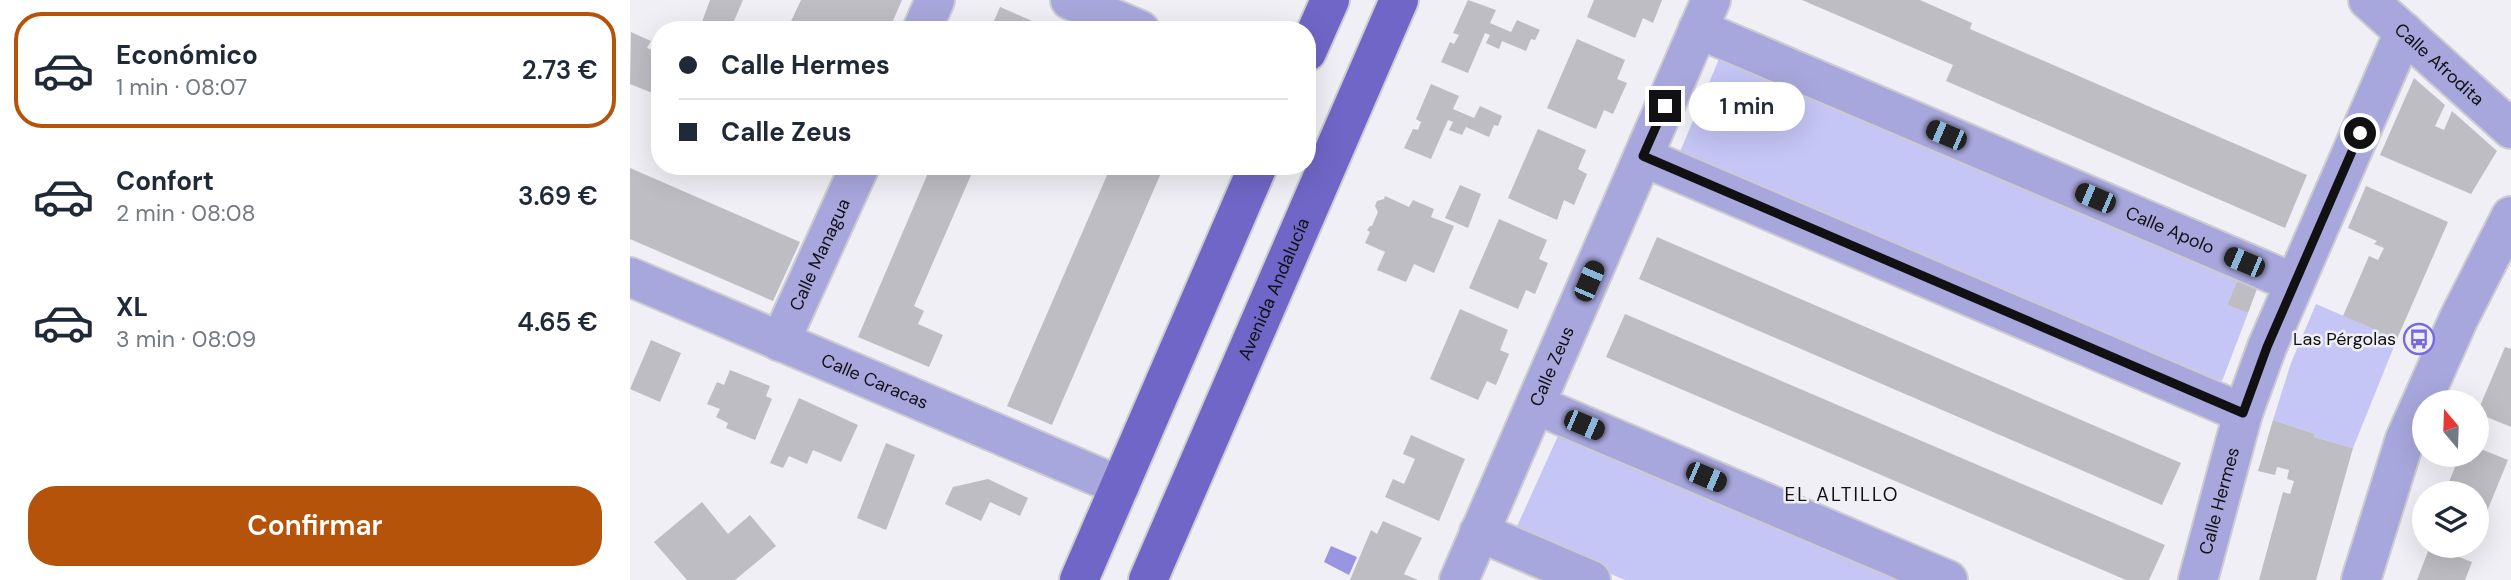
<!DOCTYPE html>
<html lang="es">
<head>
<meta charset="utf-8">
<style>
  body { margin:0; font-family:"DM Sans",sans-serif; background:#f2f2f3; color:#1f2937; height:100vh; display:flex; flex-direction:column; font-size:26px; white-space:nowrap }
  * { box-sizing:border-box; margin:0 }
  p { font-size:23px; color:#747a83 }
  .icon { flex:none; width:38px; height:38px; fill:none; stroke:currentColor; stroke-width:2; stroke-linecap:round; stroke-linejoin:round }
  .map { position:relative; flex:1; overflow:hidden }
  .sheet { display:flex; flex-direction:column; background:#fff; width:630px }
  .sheet>* { flex:none }
  .hud { position:absolute; left:21px; top:21px; width:665px; height:154px; border-radius:28px; box-shadow:0 7px 28px #0002; display:grid; align-content:center; height:154px; padding:0 28px; background:#fff }
  .needle { width:46px; rotate:341deg }
  .buttons { position:absolute; left:1782px; top:390px; display:grid; gap:14px }
  .buttons a { display:grid; place-items:center; width:77px; height:77px; border-radius:50%; background:#fff; box-shadow:0 7px 28px #0002; font-size:35px }
  .end { position:absolute; width:32px; height:32px; margin:-16px; border:9px solid #111113; background:#fff; box-shadow:0 0 0 4px #fff }
  .from { border-radius:50% }
  .bubble { position:absolute; height:49px; border-radius:24px; background:#fff; box-shadow:0 7px 28px #0002; font-size:23px; font-weight:600; line-height:49px; text-align:center }
  .car { position:absolute; width:21px; height:42px; margin:-21px -10px; border-radius:9px; box-shadow:0 0 5px 2px #0007; background:linear-gradient(#222 24%,#8ab4d8 0 40%,#222 0 76%,#8ab4d8 0 86%,#222 0) }
  .hud b { display:flex; align-items:center; gap:24px; height:66px; font-size:26px }
  .hud b+b { border-top:2px solid #e0e1e3 }
  .hud i { width:18px; height:18px; background:#1f2937 }
  ul { padding:12px 0 0; list-style:none }
  li { display:flex; align-items:center; gap:21px; height:116px; margin:0 14px 10px; padding:0 14px; border:4px solid transparent; border-radius:28px }
  li div { flex:1 }
  li b { display:block; font-size:26px }
  li em { font-style:normal; font-weight:600 }
  li.active { border-color:#b45309 }
  li>.icon { width:63px; height:63px; stroke-width:1.5 }
  .primary-button { display:flex; gap:14px; margin-top:auto; padding:14px 28px }
  .primary-button a { flex:1; height:80px; border-radius:28px; background:#b45309; color:#fff; font-size:28px; font-weight:600; line-height:80px; text-align:center }
  main { display:flex; flex:1; min-height:0 }
  .map>svg:first-child { display:block }
</style>
</head>
<body>
<main>
<section class="sheet">
<ul>
<li class="active"><svg class="icon" aria-label="car" viewBox="0 0 24 24"><path d="M5 17H2v-5l4-1 3-4h7l3 4 3 1v5h-3M9 17h6M6 11h13"/><circle cx="7" cy="17" r="2"/><circle cx="17" cy="17" r="2"/></svg><div><b>Económico</b><p>1 min · 08:07</p></div><em>2.73 €</em></li>
<li><svg class="icon" aria-label="car" viewBox="0 0 24 24"><path d="M5 17H2v-5l4-1 3-4h7l3 4 3 1v5h-3M9 17h6M6 11h13"/><circle cx="7" cy="17" r="2"/><circle cx="17" cy="17" r="2"/></svg><div><b>Confort</b><p>2 min · 08:08</p></div><em>3.69 €</em></li>
<li><svg class="icon" aria-label="car" viewBox="0 0 24 24"><path d="M5 17H2v-5l4-1 3-4h7l3 4 3 1v5h-3M9 17h6M6 11h13"/><circle cx="7" cy="17" r="2"/><circle cx="17" cy="17" r="2"/></svg><div><b>XL</b><p>3 min · 08:09</p></div><em>4.65 €</em></li>
</ul>
<div class="primary-button"><a>Confirmar</a></div>
</section>
<div class="map">
<svg width="1881" height="580" viewBox="0 0 1881 580">
  <rect width="100%" height="100%" fill="#efeff5"/>
  <path fill="#c5c5f6" d="M1089,59L1607,281L1597,305L1618,313L1589,389L1047,159Z
    M1686,304L1767,339L1723,448L1684,437L1685,434L1643,420L1661,363Z
    M932,427L1288,580H995L884,533Z"/>
  <path fill="#9995e1" d="M701,546L727,557L719,575L694,562Z"/>
  <path fill="#bdbdc3" d="M80,0H113L100,30H69Z
    M171,0H272L259,30H157Z
    M838,0L866,10L860,23L881,32L887,20L910,30L905,40L901,39L896,51L872,41L869,49L856,43L860,35L855,33L838,73L811,62L820,42L824,44L829,35L823,33Z
    M964,0H1032L1023,23L1013,18L1005,38L957,17Z
    M1172,0H1290L1342,23L1340,29L1677,175L1655,228L1316,81L1323,65Z
    M370,7L407,23L404,30H360Z
    M1,32L21,41L17,48L30,53V96L0,84Z
    M947,39L995,60L987,79L997,83L983,114L974,110L966,129L917,108Z
    M1784,78L1815,105L1805,126L1814,130L1822,111L1867,151L1841,194L1750,155Z
    M801,84L829,96L823,109L844,118L850,106L872,116L868,126L864,125L859,137L836,127L832,135L819,130L823,122L818,120L801,159L774,148L783,129L788,130L791,122L786,119Z
    M908,129L956,150L948,169L957,174L944,205L934,200L927,220L878,198Z
    M301,166H345L284,306L294,311L288,324L313,335L299,367L228,337Z
    M481,166H534L422,425L377,406Z
    M0,168L170,242L143,301L0,239Z
    M830,185L851,194L838,228L815,218Z
    M1736,186L1818,222L1767,339L1713,316L1739,256L1748,260L1754,248L1744,244L1747,241L1718,228Z
    M755,196L779,207L783,200L804,209L801,217L824,226L804,273L784,264L776,282L747,270L755,252L735,243L740,232L737,230L740,226H742L748,212L745,206L747,201L754,199Z
    M869,219L917,240L909,259L918,263L905,294L896,290L888,309L839,288Z
    M1027,237L1551,463L1532,505L1009,279Z
    M1607,281L1627,289L1618,313L1597,305Z
    M830,309L878,330L870,350L879,354L866,385L857,381L848,400L800,379Z
    M995,314L1535,545L1519,580H1496L976,357Z
    M21,340L51,353L30,402L0,389Z
    M1875,347L1881,349V427L1847,413Z
    M100,370L140,386L136,396L142,399L125,440L96,428L98,423L86,417L90,409L77,404L87,382L94,385Z
    M169,398L228,425L211,462L183,450L177,464L159,456L153,468L140,463Z
    M1643,420L1685,434L1684,437L1723,448L1686,580H1629L1653,492L1660,494L1664,481L1657,479L1659,470L1647,467L1645,475L1628,471Z
    M781,435L835,459L809,521L755,497L763,479L774,484L785,459L773,454Z
    M256,443L285,455L256,530L227,518Z
    M1846,447L1878,460L1851,526L1846,525V494H1814L1830,455H1846Z
    M358,479L398,498L390,516L360,502L351,521L315,504L323,487Z
    M72,502L98,534L120,515L146,546L105,580H57L24,542Z
    M753,521L792,538L774,574L788,580H720L741,530L747,534Z
    M1800,546L1842,562L1835,580H1787Z"/>
  <g fill="none" stroke-linecap="round" stroke-linejoin="round">
    <g stroke="#cbcbd1" stroke-width="42">
      <g id="minor">
        <path d="M440,0L510,30"/>
        <path id="s1" d="M1738,0L1881,129"/>
        <path id="s2" d="M1068,29L1664,283"/>
        <path d="M292,30L305,0"/>
        <path d="M1013,157L1613,413"/>
        <path id="s3" d="M0,277L490,486"/>
        <path id="s4" d="M150,342L230,166"/>
        <path d="M906,405L1318,580"/>
        <path d="M849,532L961,580"/>
        <path id="s5" d="M829,580L1081,0"/>
        <path id="s6" d="M1568,580L1613,413L1637,347L1774,32"/>
        <path d="M1731,580L1775,439L1829,318L1881,216"/>
      </g>
    </g>
    <g stroke="#cbcbd1" stroke-width="42">
      <g id="major">
        <path d="M677,52L700,0"/>
        <path d="M449,580L628,166"/>
        <path id="s7" d="M518,580L769,0"/>
      </g>
    </g>
    <use href="#minor" stroke="#a8a7dd" stroke-width="38"/>
    <use href="#major" stroke="#7066c7" stroke-width="38"/>
  </g>
  <g fill="none" stroke-linecap="round" stroke-linejoin="round">
    <path stroke="#111113" stroke-width="9" d="M1035,106L1013,156L1613,413L1637,347L1730,133"/>
  </g>
  <defs>
    <g id="bus-ring" transform="scale(1.575)"><circle r="9.5" fill="#efeff5" stroke="#7767e2" stroke-width="1.5"/><path d="M-5-6H5V4H4V6H2V4H-2V6H-4V4H-5ZM-3.5-4V0h7V-4ZM-3.5 1.2v1.5H-2V1.2ZM2 1.2v1.5H3.5V1.2Z" fill="#7767e2"/></g>
  </defs>
  <g fill-rule="evenodd">
    <use href="#bus-ring" x="1789" y="339"/>
  </g>
  <g text-anchor="middle" stroke-width="5" stroke-linejoin="round" paint-order="stroke">
    <g font-size="18" fill="#111113" stroke="#efeff5">
      <text dy="6" stroke="none"><textPath href="#s1" startOffset="96">Calle Afrodita</textPath></text>
      <text dy="6" stroke="none"><textPath href="#s2" startOffset="513">Calle Apolo</textPath></text>
      <text dy="6" stroke="none"><textPath href="#s4" startOffset="96">Calle Managua</textPath></text>
      <text dy="6" stroke="none"><textPath href="#s7" startOffset="317">Avenida Andalucía</textPath></text>
      <text dy="6" stroke="none"><textPath href="#s5" startOffset="233">Calle Zeus</textPath></text>
      <text dy="6" stroke="none"><textPath href="#s3" startOffset="266">Calle Caracas</textPath></text>
      <text dy="6" stroke="none"><textPath href="#s6" startOffset="82">Calle Hermes</textPath></text>
    </g>
    <g font-size="18" fill="#111113" stroke="#efeff5" text-anchor="end">
      <text x="1766" y="345">Las Pérgolas</text>
    </g>
    <g font-size="19" letter-spacing="2" fill="#111113" stroke="#efeff5">
      <text x="1212" y="501">EL ALTILLO</text>
    </g>
  </g>
</svg>
<div class="buttons">
<a><svg class="needle" viewBox="-14 -14 28 28"><path d="M0-13l5 13h-10z" fill="#e53935"/><path d="M0 13l5-13h-10z" fill="#747a83"/></svg></a>
<a><svg class="icon" aria-label="layers" viewBox="0 0 24 24"><path d="M12 4l9 5-9 5-9-5zM3 14l9 5 9-5"/></svg></a>
</div>
<i class="end from" style="left:1730px;top:133px"></i>
<i class="end" style="left:1035px;top:106px"></i>
<div class="bubble" style="left:1059px;top:82px;width:116px">1 min</div>
<i class="car" style="left:1316px;top:135px;rotate:293deg"></i>
<i class="car" style="left:1465px;top:198px;rotate:293deg"></i>
<i class="car" style="left:1614px;top:262px;rotate:293deg"></i>
<i class="car" style="left:959px;top:281px;rotate:23deg"></i>
<i class="car" style="left:954px;top:425px;rotate:113deg"></i>
<i class="car" style="left:1076px;top:477px;rotate:113deg"></i>
<div class="hud">
<b><i class="from"></i>Calle Hermes</b>
<b><i></i>Calle Zeus</b>
</div>
</div>
</main>
</body>
</html>
